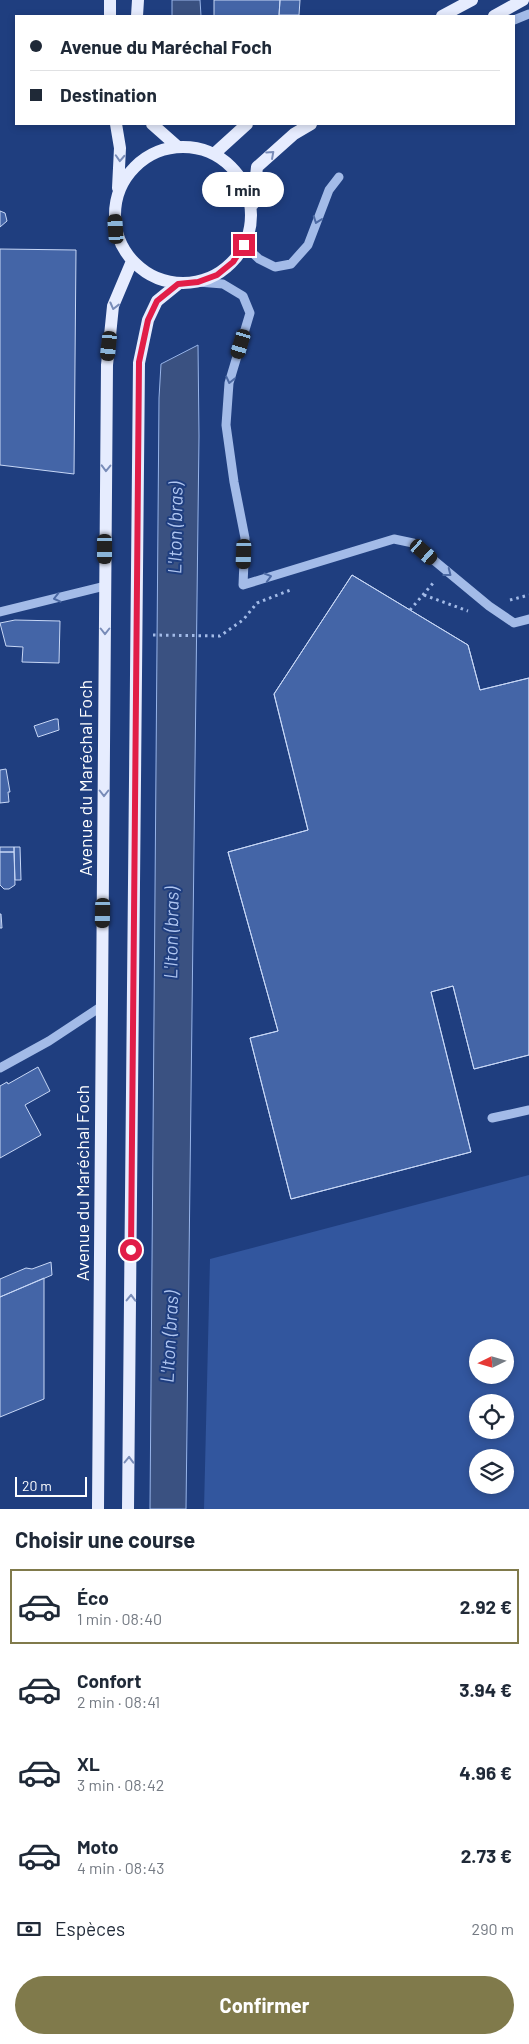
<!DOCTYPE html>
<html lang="fr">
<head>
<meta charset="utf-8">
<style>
  body { margin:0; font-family:Barlow,sans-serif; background:#f2f2f3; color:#1f2937; height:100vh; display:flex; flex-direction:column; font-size:19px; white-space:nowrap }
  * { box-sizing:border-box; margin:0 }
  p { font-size:16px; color:#747a83 }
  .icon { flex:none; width:28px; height:28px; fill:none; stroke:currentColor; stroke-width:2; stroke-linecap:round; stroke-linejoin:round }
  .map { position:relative; height:1509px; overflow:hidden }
  .drawer { display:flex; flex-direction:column; background:#fff; flex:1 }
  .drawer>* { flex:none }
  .hud { position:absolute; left:15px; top:15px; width:500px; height:110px; border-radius:0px; box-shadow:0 2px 8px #0003; display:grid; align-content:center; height:110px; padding:0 15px; background:#fff }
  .needle { width:32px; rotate:265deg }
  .controls { position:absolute; left:469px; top:1339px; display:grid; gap:10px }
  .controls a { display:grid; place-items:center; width:45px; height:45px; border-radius:50%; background:#fff; box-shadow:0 2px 8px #0003; font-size:25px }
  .scale { position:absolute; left:15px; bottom:12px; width:72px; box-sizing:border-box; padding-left:5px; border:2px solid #fff; border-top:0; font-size:14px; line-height:18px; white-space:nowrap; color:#fff; -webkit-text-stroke:4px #1f3e7f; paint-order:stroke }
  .end { position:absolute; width:22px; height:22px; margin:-11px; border:6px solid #e11d48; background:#fff; box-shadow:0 0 0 2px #fff }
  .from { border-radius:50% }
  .bubble { position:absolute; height:35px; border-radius:18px; background:#fff; box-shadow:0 2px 8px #0003; font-size:16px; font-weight:700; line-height:35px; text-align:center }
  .car { position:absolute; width:15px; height:30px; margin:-15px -8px; border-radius:6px; box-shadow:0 0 4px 1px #0007; background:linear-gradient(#222 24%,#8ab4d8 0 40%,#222 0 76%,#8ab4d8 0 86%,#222 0) }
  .hud b { display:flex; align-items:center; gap:18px; height:48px; font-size:19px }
  .hud b+b { border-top:1px solid #e0e1e3 }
  .hud i { width:12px; height:12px; background:#1f2937 }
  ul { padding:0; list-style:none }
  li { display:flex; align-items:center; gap:15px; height:75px; margin:0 10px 8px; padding:0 5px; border:2px solid transparent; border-radius:0px }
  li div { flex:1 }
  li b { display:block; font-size:19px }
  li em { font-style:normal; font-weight:700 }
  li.current { border-color:#807a4b }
  li>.icon { width:45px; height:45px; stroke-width:1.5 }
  h2 { padding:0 15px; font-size:22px; line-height:60px }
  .pay { display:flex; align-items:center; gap:12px; height:55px; padding:0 15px; font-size:19px }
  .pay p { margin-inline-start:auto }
  .button { display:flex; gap:10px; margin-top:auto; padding:10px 15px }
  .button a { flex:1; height:58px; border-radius:30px; background:#807a4b; color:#fff; font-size:20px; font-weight:700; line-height:58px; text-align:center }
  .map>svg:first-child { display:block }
</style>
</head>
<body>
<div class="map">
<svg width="529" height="1509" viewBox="0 0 529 1509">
  <rect width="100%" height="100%" fill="#1f3e7f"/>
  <path fill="#32569e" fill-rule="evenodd" d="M529,1175V1509H204L210,1259ZM478,1348H505V1375H478ZM478,1402H505V1430H478ZM478,1458H505V1485H478Z"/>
  <path fill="#3a5181" stroke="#97b4e9" d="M172,0H200L201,16H172Z
    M198,345L199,436L186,1509H150L159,398L161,364Z"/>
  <path fill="#4465a7" stroke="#c7d7f6" d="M214,0H280L279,16H214Z
    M280,0H300L299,15H279Z
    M0,211L5,213L7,221L0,227Z
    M0,249L76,250L74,474L0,465Z
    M352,575L468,645L480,690L529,678V1055L474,1069L453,986L431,992L471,1152L291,1199L250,1038L278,1031L228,852L308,830L274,694Z
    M352,575L468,645L480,690L529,678V1055L474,1069L453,986L431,992L471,1152L291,1199L250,1038L278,1031L228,852L308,830L274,694Z
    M15,620L60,621L59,663L22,662L23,647L6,646L0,623Z
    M55,719H58L59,730L38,737L34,726Z
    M6,769L10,792H8L9,802L0,803V770Z
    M0,847H14V852H0Z
    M14,847H20L21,880H15Z
    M0,852H14L15,885L9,889H4L0,885Z
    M0,914H1L2,928H0Z
    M38,1067L50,1091L25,1105L41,1135L0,1158V1086L7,1082L8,1084Z
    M51,1262L52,1275L0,1297V1279L26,1268L32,1269Z
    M44,1278V1399L0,1417V1297Z"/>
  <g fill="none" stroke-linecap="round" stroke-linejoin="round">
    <path stroke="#a3bbe8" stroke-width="3" stroke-dasharray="2.5 4" stroke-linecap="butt" d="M424,595L468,611
      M510,600L529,595
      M410,610L434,582
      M153,635L220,636L243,620L257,603L293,589"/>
    <path stroke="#a3bbe8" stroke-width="9" d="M514,20L529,14
      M244,245L259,259L275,267L291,264L308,245L329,190L339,177
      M198,282L223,284L243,296L250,313L229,383L226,425L234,482L245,538L243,585L394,539L413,543L489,606L514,623L529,619
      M0,612L105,586
      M0,1068L49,1041L102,1006
      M492,1118L529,1110"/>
    <path stroke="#e6ecfe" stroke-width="12" d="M110,16V0
      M137,16L138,0
      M442,16L472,0
      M494,16L523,0
      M116,124L120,148L118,188
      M152,124L178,147
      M115 215a68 68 0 1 1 136 0a68 68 0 1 1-136 0Z
      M214,154L247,124
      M253,204L257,167L294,134L311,124
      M98,1509L107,365L113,306L132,261
      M128,1509L139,363L148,320L157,301L178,284"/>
  </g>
  <defs><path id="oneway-chevron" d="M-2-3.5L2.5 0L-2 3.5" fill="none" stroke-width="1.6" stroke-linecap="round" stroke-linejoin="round" transform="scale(1.25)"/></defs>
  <g stroke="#798cb8">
    <use href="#oneway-chevron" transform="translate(271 154) rotate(-42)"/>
    <use href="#oneway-chevron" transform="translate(120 158) rotate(93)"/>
    <use href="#oneway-chevron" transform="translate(114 306) rotate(104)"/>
    <use href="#oneway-chevron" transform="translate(106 468) rotate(91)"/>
    <use href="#oneway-chevron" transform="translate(105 631) rotate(90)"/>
    <use href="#oneway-chevron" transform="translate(104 793) rotate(90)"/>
    <use href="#oneway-chevron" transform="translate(131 1298) rotate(-89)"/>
    <use href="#oneway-chevron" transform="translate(129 1460) rotate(-89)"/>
  </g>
  <g stroke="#4d6aa4">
    <use href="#oneway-chevron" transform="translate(317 220) rotate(110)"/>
    <use href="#oneway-chevron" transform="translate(230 380) rotate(103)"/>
    <use href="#oneway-chevron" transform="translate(448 573) rotate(38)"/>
    <use href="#oneway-chevron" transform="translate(268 577) rotate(-16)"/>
    <use href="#oneway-chevron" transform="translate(57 598) rotate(166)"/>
  </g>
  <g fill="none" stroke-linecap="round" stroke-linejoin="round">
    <path stroke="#e11d48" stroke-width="6" d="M131,1250L139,362L148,320L157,301L178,284L198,282L217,275L233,262L244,245"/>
  </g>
  <g text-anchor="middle" stroke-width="4" stroke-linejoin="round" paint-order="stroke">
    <g font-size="18" fill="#fff" stroke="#1f3e7f">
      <text transform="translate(86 778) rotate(-90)" y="6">Avenue du Maréchal Foch</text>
      <text transform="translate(83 1183) rotate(-90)" y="6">Avenue du Maréchal Foch</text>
    </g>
    <g font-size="19" font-style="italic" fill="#afc5f0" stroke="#1f3e7f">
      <text transform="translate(175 528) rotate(-89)" y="7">L'Iton (bras)</text>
      <text transform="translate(171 933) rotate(-89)" y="7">L'Iton (bras)</text>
      <text transform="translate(169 1337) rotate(-87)" y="7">L'Iton (bras)</text>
    </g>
  </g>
</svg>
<div class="controls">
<a><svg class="needle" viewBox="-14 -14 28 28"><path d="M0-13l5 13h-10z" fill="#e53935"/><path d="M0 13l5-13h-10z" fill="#747a83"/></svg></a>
<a><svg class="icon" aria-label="locate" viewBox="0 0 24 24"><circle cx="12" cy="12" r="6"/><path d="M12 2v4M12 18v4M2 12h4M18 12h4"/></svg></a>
<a><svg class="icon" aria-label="layers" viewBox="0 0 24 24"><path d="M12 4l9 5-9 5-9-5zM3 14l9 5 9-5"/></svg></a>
</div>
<div class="scale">20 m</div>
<i class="end from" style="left:131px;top:1250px"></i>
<i class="end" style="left:244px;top:245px"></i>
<div class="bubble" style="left:202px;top:172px;width:82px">1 min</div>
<i class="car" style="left:116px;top:229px;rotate:356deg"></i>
<i class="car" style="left:241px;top:344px;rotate:197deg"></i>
<i class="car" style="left:109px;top:346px;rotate:186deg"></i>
<i class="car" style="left:105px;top:549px;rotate:180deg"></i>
<i class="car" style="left:424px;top:552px;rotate:131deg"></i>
<i class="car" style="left:244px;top:554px;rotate:182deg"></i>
<i class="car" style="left:103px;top:913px;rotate:181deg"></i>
<div class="hud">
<b><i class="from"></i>Avenue du Maréchal Foch</b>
<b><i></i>Destination</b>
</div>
</div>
<section class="drawer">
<h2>Choisir une course</h2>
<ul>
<li class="current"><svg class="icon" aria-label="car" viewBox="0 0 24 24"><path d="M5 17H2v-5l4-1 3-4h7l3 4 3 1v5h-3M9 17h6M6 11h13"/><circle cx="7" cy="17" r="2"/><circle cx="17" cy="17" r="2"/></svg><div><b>Éco</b><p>1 min · 08:40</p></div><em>2.92 €</em></li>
<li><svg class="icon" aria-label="car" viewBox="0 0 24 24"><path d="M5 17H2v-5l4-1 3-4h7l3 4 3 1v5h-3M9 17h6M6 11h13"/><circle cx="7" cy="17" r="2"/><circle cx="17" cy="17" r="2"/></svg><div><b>Confort</b><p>2 min · 08:41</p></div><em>3.94 €</em></li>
<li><svg class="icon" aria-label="car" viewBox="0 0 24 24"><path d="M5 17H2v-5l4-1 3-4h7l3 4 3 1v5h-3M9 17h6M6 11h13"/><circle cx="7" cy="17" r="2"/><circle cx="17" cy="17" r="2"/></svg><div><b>XL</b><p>3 min · 08:42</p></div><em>4.96 €</em></li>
<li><svg class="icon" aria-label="car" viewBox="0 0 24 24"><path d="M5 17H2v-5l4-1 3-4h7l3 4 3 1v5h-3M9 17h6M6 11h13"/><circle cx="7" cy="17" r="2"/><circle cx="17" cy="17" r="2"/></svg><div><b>Moto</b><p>4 min · 08:43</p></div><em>2.73 €</em></li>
</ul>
<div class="pay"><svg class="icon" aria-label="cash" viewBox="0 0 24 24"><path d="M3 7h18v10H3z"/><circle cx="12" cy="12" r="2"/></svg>Espèces<p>290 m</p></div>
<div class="button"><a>Confirmer</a></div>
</section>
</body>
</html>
